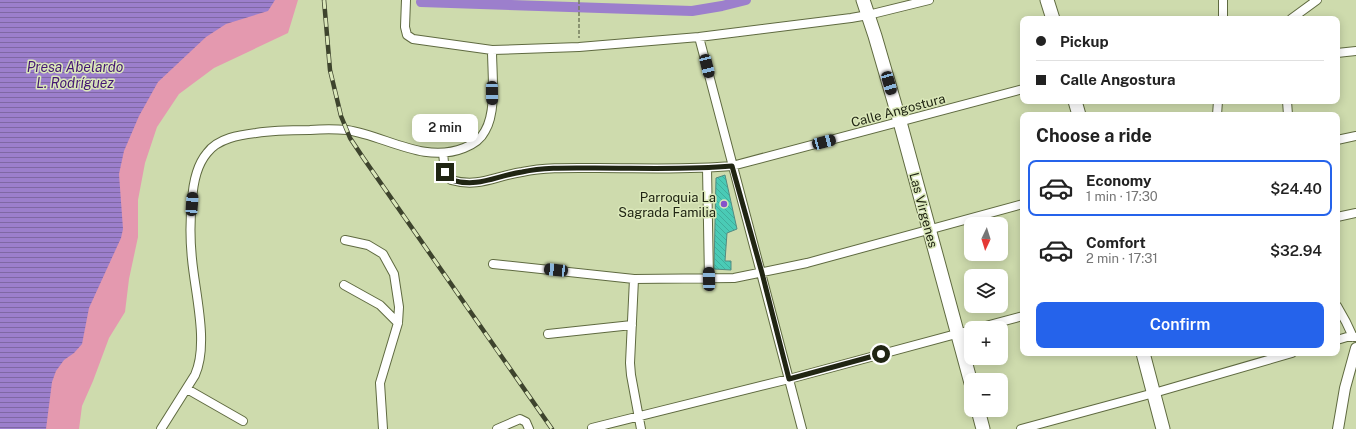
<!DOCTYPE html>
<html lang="en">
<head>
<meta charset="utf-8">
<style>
  body { margin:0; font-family:"Public Sans",sans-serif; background:#f6f6f6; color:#222; height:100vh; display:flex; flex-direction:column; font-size:15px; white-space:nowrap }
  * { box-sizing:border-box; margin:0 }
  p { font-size:13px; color:#767676 }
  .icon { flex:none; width:22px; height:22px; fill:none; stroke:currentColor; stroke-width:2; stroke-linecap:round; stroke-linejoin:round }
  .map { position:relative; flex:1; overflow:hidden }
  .side { position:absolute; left:1020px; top:112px; width:320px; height:244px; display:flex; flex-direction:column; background:#fff; border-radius:8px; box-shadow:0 2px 10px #0003 }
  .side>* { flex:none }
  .top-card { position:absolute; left:1020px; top:16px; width:320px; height:88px; border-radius:8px; box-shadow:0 2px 10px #0003; display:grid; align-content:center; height:88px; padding:0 16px; background:#fff }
  .needle { width:26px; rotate:184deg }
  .buttons { position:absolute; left:964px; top:217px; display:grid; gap:8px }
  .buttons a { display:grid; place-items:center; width:44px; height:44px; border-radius:8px; background:#fff; box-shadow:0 2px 10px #0003; font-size:20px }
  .end { position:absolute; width:18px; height:18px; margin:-9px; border:5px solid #202513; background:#fff; box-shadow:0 0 0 2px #fff }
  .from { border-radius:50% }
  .bubble { position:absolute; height:28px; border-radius:8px; background:#fff; box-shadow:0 2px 10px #0003; font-size:13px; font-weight:600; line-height:28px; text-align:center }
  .car { position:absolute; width:12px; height:24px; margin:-12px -6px; border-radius:5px; box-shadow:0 0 3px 1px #0007; background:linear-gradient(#222 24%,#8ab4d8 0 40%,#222 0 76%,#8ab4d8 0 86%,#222 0) }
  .top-card b { display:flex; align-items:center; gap:14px; height:38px; font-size:15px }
  .top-card b+b { border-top:1px solid #e0e0e0 }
  .top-card i { width:10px; height:10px; background:#222 }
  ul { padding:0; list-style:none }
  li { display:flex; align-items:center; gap:12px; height:56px; margin:0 8px 6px; padding:0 8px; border:2px solid transparent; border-radius:8px }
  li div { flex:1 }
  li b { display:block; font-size:15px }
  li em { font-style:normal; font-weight:600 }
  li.active { border-color:#2563eb }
  li>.icon { width:36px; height:36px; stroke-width:1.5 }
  h2 { padding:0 16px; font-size:18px; line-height:48px }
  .primary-button { display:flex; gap:8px; margin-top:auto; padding:8px 16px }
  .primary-button a { flex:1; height:46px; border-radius:8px; background:#2563eb; color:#fff; font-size:16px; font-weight:600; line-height:46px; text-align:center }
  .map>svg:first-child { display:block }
</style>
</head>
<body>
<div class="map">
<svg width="1356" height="429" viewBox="0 0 1356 429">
  <defs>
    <pattern id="water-rules" width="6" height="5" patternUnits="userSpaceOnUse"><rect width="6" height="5" fill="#9c7fcc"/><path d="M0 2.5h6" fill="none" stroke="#7f68a4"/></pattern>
    <pattern id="building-back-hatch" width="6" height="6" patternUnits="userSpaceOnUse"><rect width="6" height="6" fill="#4acbb6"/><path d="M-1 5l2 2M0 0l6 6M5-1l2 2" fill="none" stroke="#40ae9c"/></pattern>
  </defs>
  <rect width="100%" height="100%" fill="#cedbad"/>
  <path fill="#e499af" d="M0,0H298L288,33L214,68L179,94L157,127L145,163L138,200V237L129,279L125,312L109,338L93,381L82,406L79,429H0Z"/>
  <path fill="url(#water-rules)" d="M0,0H275L268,11L226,24L206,37L158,82L139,116L124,151L119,174L123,229L121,238L89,308L82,344L74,353L64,360L56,371L52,382L46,429H0Z"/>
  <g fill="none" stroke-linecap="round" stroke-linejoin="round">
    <path stroke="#9c7fcc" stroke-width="10" d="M421,2L692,11L722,6L746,0"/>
  </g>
  <path fill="url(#building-back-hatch)" stroke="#528b81" d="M725,175L737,229L727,233L725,261H731V270L714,269L716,178Z"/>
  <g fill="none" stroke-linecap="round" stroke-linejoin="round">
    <g stroke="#5f6a40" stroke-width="10">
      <path id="minor" d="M406,0L405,27L407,35L413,39L492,50L579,47L699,37L851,18L868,15L929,0
        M1223,0V19
        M1291,19L1317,0
        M699,37L802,429
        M1337,53L1356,51
        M1287,101L1288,115
        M1217,115L1218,101
        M1337,140L1356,136
        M443,153L445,172L451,180C479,188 495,176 522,172C547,167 573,168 598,168C643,168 688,170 732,166L1023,89
        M707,168L709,279
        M1337,217L1356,213
        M345,240L368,245L383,254L394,274L399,307L398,323L380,383L383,429
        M493,264L634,279L734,278L807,263L1023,204
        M634,279L630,363L631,375L641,429
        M344,285L380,305L398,323
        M1337,306L1346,322L1353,337
        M978,328L1023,316
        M548,334L632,325
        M1337,340L1347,337H1356
        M187,389L243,421
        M592,428L789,379L971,330
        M161,429L195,375C209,344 195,293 192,259C190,240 190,220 192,201C193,184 196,166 207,153C218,138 240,135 256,133C274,130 292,130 310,130C323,129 335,129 347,130C386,136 424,164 464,148C472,145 481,139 485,131C497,111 492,74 492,50
        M497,429L520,419L526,422L529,429
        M1021,429L1154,393L1292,353"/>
    </g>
    <g stroke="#5f6a40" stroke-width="12">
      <path id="tertiary" d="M1338,429L1345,388L1356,348"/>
    </g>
    <g stroke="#5f6a40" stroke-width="15">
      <path id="trunk" d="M863,0L875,36L900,122L971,383
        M1047,0L1053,19
        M1075,101L1079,115
        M1143,353L1163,429
        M978,410L983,429"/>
    </g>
    <path stroke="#747d5e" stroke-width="1.5" stroke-dasharray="4 2" stroke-linecap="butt" d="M579,0V38"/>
    <use href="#minor" stroke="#fff" stroke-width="8"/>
    <use href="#tertiary" stroke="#fff" stroke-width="10"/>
    <use href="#trunk" stroke="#fff" stroke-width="13"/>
    <g stroke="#3e442d" stroke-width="4.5">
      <path id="rail" d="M324,0L330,70L341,116L350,138L364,159L552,429"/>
    </g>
    <use href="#rail" stroke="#dbe8ba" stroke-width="3" stroke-dasharray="9" stroke-linecap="butt"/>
  </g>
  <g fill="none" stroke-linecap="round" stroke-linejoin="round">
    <path stroke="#202513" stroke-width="5" d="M445,172L451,180C479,188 495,176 522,172C546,167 571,168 595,168C641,168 687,170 732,166L762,273L789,379L881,354"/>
  </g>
  <circle fill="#8652ca" stroke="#dbe8ba" stroke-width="1.5" cx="724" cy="204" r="4"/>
  <g text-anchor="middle" stroke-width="3" stroke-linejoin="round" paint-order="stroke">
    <g font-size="13" fill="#202513" stroke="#dbe8ba">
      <text transform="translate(898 110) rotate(-15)" y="5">Calle Angostura</text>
      <text transform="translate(924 210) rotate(75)" y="5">Las Virgenes</text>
    </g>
    <g font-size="13" fill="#202513" stroke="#dbe8ba" text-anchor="end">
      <text x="716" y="202">Parroquia La<tspan x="716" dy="15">Sagrada Familia</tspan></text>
    </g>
    <g font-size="14" font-style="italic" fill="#441773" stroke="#dbe8ba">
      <text x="75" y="72">Presa Abelardo<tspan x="75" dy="16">L. Rodríguez</tspan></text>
    </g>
  </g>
</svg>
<div class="buttons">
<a><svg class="needle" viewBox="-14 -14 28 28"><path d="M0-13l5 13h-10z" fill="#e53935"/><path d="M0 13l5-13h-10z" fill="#767676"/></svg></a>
<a><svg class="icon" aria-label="layers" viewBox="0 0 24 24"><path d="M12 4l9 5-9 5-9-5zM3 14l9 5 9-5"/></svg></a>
<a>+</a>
<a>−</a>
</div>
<i class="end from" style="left:881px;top:354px"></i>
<i class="end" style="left:445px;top:172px"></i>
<div class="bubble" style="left:412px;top:114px;width:66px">2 min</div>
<i class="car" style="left:707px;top:66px;rotate:166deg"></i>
<i class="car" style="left:889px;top:83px;rotate:164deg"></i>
<i class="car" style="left:492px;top:93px;rotate:179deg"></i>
<i class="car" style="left:824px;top:142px;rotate:75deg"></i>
<i class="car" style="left:192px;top:204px;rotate:4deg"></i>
<i class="car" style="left:556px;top:270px;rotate:276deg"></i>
<i class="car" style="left:709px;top:279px;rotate:359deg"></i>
<div class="top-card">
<b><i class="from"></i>Pickup</b>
<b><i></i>Calle Angostura</b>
</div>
<section class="side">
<h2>Choose a ride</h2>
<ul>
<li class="active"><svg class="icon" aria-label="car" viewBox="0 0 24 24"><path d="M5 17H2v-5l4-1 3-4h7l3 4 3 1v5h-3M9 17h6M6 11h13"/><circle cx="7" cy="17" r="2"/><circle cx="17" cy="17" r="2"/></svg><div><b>Economy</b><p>1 min · 17:30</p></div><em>$24.40</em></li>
<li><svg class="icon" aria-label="car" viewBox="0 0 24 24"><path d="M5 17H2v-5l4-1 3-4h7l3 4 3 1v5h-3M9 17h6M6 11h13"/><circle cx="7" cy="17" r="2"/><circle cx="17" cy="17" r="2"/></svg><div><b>Comfort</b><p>2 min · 17:31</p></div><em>$32.94</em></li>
</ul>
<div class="primary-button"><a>Confirm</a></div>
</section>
</div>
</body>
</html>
